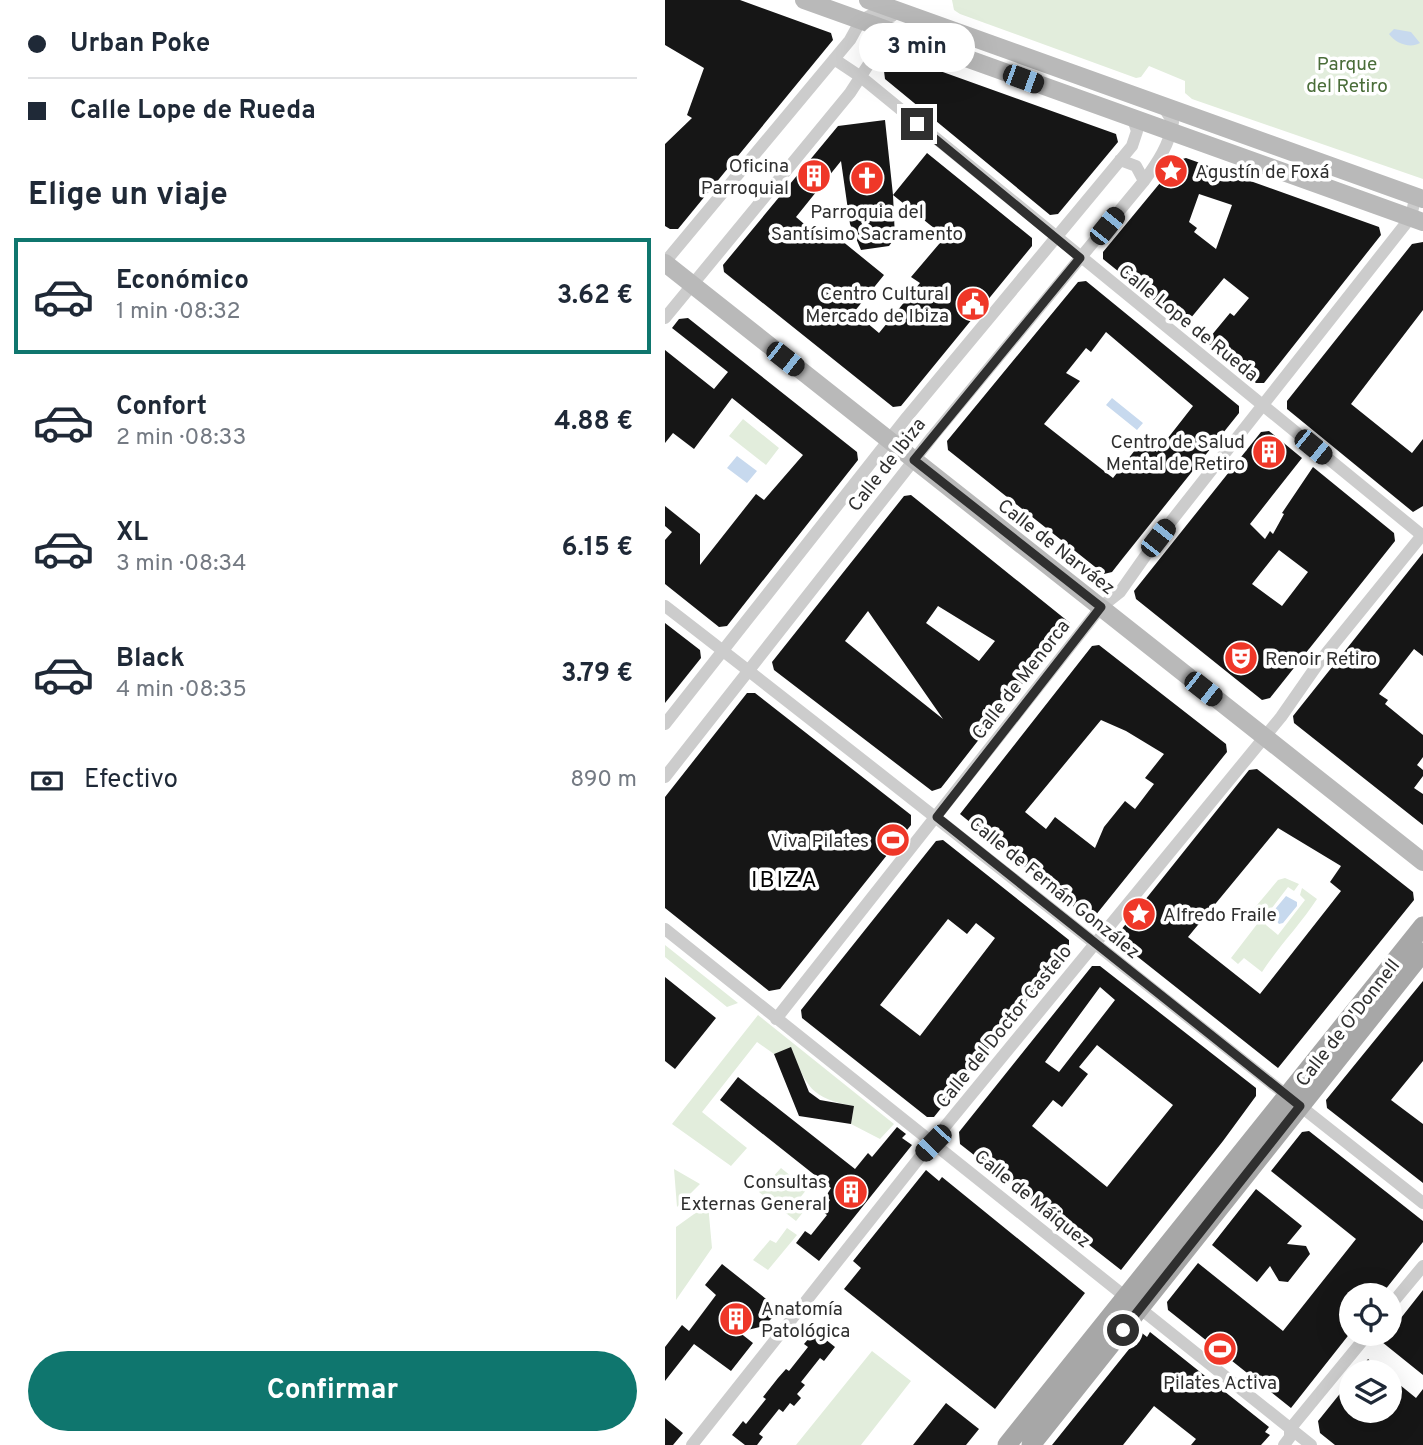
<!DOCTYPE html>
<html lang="es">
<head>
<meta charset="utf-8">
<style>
  body { margin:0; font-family:Overpass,sans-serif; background:#f2f2f3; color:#1f2937; height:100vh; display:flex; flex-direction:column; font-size:26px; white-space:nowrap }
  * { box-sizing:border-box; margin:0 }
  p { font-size:23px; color:#747a83 }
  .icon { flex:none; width:38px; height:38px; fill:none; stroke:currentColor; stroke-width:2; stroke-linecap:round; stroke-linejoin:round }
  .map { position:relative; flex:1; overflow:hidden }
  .details { display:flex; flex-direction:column; background:#fff; width:665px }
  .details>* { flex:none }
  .guide { display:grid; align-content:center; height:154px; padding:0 28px; background:#fff }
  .fabs { position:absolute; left:674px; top:1283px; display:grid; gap:14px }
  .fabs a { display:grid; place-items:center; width:63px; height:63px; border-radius:50%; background:#fff; box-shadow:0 7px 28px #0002; font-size:35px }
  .end { position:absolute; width:32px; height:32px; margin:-16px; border:9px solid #2f2f2f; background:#fff; box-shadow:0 0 0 4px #fff }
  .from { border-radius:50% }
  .bubble { position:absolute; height:49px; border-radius:24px; background:#fff; box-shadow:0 7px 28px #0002; font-size:23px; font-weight:700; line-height:49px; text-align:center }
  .car { position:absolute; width:21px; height:42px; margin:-21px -10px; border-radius:9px; box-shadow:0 0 5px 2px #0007; background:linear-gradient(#222 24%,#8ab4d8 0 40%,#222 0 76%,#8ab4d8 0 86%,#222 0) }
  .guide b { display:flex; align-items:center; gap:24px; height:66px; font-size:26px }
  .guide b+b { border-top:2px solid #e0e1e3 }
  .guide i { width:18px; height:18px; background:#1f2937 }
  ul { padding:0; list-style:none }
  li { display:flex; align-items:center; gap:21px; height:116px; margin:0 14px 10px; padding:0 14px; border:4px solid transparent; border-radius:0px }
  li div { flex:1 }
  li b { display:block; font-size:26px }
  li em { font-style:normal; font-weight:700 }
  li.on { border-color:#0f766e }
  li>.icon { width:63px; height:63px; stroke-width:1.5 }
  h2 { padding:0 28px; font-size:32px; line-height:84px }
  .pay { display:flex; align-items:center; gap:18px; height:77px; padding:0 28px; font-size:26px }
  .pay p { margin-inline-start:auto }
  .button { display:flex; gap:14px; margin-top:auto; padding:14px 28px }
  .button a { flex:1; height:80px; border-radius:42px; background:#0f766e; color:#fff; font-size:28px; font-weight:700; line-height:80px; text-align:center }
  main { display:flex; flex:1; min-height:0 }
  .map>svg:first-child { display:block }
</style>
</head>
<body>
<main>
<section class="details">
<div class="guide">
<b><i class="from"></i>Urban Poke</b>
<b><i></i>Calle Lope de Rueda</b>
</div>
<h2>Elige un viaje</h2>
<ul>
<li class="on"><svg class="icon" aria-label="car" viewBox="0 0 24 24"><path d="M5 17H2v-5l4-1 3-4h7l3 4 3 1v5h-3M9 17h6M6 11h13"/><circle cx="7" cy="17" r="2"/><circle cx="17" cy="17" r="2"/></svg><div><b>Económico</b><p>1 min · 08:32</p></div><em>3.62 €</em></li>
<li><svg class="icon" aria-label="car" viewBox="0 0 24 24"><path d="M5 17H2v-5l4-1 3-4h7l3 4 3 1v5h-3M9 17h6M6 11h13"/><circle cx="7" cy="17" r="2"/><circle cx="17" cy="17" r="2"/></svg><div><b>Confort</b><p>2 min · 08:33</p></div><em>4.88 €</em></li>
<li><svg class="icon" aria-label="car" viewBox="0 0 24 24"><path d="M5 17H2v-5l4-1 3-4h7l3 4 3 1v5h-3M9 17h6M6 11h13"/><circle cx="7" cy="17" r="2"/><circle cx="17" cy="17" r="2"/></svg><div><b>XL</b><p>3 min · 08:34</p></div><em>6.15 €</em></li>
<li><svg class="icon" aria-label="car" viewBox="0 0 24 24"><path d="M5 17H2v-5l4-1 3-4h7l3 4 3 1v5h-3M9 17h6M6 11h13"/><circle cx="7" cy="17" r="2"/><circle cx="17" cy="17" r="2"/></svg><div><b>Black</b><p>4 min · 08:35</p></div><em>3.79 €</em></li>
</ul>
<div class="pay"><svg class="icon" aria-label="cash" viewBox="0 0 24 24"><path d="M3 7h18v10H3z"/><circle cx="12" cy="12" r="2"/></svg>Efectivo<p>890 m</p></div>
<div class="button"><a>Confirmar</a></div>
</section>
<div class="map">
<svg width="758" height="1445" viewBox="0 0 758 1445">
  <rect width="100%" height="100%" fill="#fff"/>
  <path fill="#e2eddc" d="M287,0H758V179L527,99L520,93V81L484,66L476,77L471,78L295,14L289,10Z
    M78,419L114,448L101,465L64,436Z
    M620,878L634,884L629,891L623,887L600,917L601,925L613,935L640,900L635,895L637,888L652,899C635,925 614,946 597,972L579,958L573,964L566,958L596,919L587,911L613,880Z
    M0,945L73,1003L62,1007L0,957Z
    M93,1015L229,1124L215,1139L186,1124L189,1106C146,1099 141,1086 126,1048L109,1054L92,1042L37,1112L82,1148L66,1166L7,1124Z
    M116,1168L142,1189L130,1204L139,1211L131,1221L94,1192Z
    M9,1169L35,1184L12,1207Z
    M43,1204L47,1248L11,1300V1227Z
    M122,1228L132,1235L103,1270L88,1260L105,1240L111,1243Z
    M207,1351L246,1381L196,1445H131Z"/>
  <path fill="#c7d9ee" d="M729,29L746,32L755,43C745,49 730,43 724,34Z
    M447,398L478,423L472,430L441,405Z
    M72,456L92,471L82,483L62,468Z
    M621,896L632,902V906L618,923L614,924L606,914Z"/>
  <path fill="#161616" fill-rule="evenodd" d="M0,0H75L166,33L168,40L13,229H5L0,226V144L27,118L22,115L39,68L0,45Z
    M236,57L451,134L453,142L393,214L385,215L220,79L219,71L229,59Z
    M220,120L228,195L262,153L367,238V246L236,406L228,407L59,272L58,265L173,126ZM176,161L185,224L196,250L224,246L230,238L228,195L280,237L246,277L255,283L214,333L189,312L219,275L166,232L159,241L131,217Z
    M521,158L714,227L716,235L599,383H591L541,342L565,313L569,316L584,298L559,278L520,325L438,259V252L514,160ZM534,194L567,205L551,249L529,232L532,228L524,222Z
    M758,242V310L686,404L747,453L758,439V506L748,512L622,409V401L747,244Z
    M421,281L574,406V413L458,558L447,572L439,574L283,450L282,441L413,282ZM441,332L528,406L492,452L478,440L448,478L379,424L415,381L401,373L421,348L426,352Z
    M23,318L192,452L193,460L62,626L54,627L0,584V540L7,532L0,526V506L35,534V565L91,494L99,500L138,455L67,398L29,449L8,433L0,443V350L49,389L63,372L7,328L14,319Z
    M604,431L637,458L585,524L600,539L605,531L608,534L619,514L617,513L648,467L729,533L730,541L605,698L597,700L471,599L469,591L596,432ZM614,550L643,572L617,606L587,584Z
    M246,495L405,623L276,788L267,791L109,670L107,662L239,496ZM273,606L330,641L314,661L261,623ZM203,611L278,719L180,641Z
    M758,553V656L749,649L714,694L723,700L720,704L758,735V757L752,765L758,770V776L749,788L758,794V825L629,723L628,716Z
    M0,623L35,650L36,658L0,703Z
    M434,645L561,744L562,752L430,916L421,917L295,814L427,646ZM436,720L461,731L499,754L480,778L489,784L470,809L460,801L439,827L430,848L390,817L381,829L360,812Z
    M82,693H90L246,815V825L115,989L104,991L0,908V797Z
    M592,769L748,892L749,900L613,1068L454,942L452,935L584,770ZM613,828L676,866L665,882L676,891L595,994L523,937Z
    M278,840L404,940V948L269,1117H262L137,1018L136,1010L271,841ZM283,919L302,934L311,923L330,938L255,1036L215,1005Z
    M427,966H435L591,1088V1096L558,1141L456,1270L295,1144L294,1132ZM435,987L450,1000L394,1072L380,1062ZM432,1045L508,1105L442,1187L367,1126L388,1100L397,1107L423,1074L414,1067Z
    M0,977L51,1018L10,1069L0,1061Z
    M758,981V1061L726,1100L758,1124V1183L662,1108L661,1100Z
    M126,1047L144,1092L155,1100L189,1106L186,1124L134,1116L109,1054Z
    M73,1077L190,1169L203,1153L207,1157L232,1127L241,1134L237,1138L247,1145L154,1261L131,1243L140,1231L146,1235L162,1215L157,1211L165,1200L161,1196L166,1188L55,1100Z
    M644,1131L758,1221V1242L716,1295H686V1332L626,1408L503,1310L502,1302L533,1263L618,1331L691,1239L606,1171L637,1132Z
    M261,1170L274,1181L277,1177L420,1293L330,1409L179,1289L196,1268L188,1261Z
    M591,1189L637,1226L622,1244L641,1246L645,1254L623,1282L614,1281L605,1266L592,1282L547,1245Z
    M57,1264L115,1310L99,1326L74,1332L88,1343L66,1371L29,1344L0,1381V1347L17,1325L24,1331L51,1295L40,1285Z
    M758,1290V1375L717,1342Z
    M150,1331L170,1347L159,1361L155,1358L136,1382L140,1385L132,1394L136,1398L129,1406L125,1403L118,1412L114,1409L94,1434L98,1437L92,1445H80L67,1435L78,1421L81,1424L101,1399L98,1397L113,1378L121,1369L124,1371L143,1347L139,1344Z
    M485,1332L604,1427L600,1432L605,1435L596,1445H526L531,1439L489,1406L458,1445H387L477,1333L482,1337Z
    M703,1359L719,1372H693Z
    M724,1376L751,1398L758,1389V1445H670L655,1433L653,1421L686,1380V1410H724Z
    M281,1403L314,1429L301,1445H248Z
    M0,1418L18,1433L8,1445H0Z"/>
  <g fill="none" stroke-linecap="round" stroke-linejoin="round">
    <path stroke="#ccc" stroke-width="12" d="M169,59L196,77L758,536
      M455,160L471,166L479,181
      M0,262L185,40L196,20L212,12L227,16
      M0,318L185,93L220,39L232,32
      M0,606C254,802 505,1004 758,1203
      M0,724L242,417L467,146L472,131L468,119
      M0,777L267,437L479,181C492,163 505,144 508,122L499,108
      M0,929L646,1445
      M111,1019L436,607L455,592L493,538L746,217L749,203L748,195
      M724,1307L758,1266
      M27,1445L255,1157L616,717L655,661L758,534
      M619,1445L625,1437V1429L703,1334"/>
    <path stroke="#b9b9b9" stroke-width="18" d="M139,0L758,222
      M203,0L758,199
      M0,263L758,862"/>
    <path stroke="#a7a7a7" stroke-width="19" d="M342,1445L758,926
      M366,1445L758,952"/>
  </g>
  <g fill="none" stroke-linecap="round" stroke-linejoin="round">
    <path stroke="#2f2f2f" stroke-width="9" d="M252,124L415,258L249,460L436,607L272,817L635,1106L458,1330"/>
  </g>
  <defs>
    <g id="sight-disc" transform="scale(1.75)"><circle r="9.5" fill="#ef3728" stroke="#fff"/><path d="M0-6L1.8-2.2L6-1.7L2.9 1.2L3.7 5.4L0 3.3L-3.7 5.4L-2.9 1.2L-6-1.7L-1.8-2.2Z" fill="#fff"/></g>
    <g id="building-disc" transform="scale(1.75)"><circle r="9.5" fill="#ef3728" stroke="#fff"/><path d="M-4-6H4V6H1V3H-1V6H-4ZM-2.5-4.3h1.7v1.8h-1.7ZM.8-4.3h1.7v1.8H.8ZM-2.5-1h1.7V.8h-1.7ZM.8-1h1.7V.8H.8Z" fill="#fff"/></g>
    <g id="church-disc" transform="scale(1.75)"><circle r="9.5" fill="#ef3728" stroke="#fff"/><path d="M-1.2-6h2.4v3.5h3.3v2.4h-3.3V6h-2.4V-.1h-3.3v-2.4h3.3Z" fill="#fff"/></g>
    <g id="civic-disc" transform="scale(1.75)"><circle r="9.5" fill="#ef3728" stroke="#fff"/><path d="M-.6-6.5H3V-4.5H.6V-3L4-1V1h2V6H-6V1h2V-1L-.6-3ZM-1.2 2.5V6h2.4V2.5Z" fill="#fff"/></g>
    <g id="theatre-disc" transform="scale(1.75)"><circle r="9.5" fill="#ef3728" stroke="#fff"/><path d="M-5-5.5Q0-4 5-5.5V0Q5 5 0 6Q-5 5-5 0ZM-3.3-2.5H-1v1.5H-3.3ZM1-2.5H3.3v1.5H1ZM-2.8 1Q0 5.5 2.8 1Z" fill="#fff"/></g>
    <g id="stadium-disc" transform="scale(1.75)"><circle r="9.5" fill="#ef3728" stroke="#fff"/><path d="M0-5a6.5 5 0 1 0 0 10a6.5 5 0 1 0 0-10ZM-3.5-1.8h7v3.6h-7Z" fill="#fff"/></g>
  </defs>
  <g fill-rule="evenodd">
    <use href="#sight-disc" x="506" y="171"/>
    <use href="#building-disc" x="149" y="176"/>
    <use href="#church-disc" x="202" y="178"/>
    <use href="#civic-disc" x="308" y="304"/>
    <use href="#building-disc" x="604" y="452"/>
    <use href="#theatre-disc" x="576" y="658"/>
    <use href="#stadium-disc" x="228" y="840"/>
    <use href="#sight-disc" x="474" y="914"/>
    <use href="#building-disc" x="186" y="1192"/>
    <use href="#building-disc" x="71" y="1319"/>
    <use href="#stadium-disc" x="555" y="1349"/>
  </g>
  <g text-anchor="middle" stroke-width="7" stroke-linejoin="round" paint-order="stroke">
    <g font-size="19" fill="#4a6d39" stroke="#fff">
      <text x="682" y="70">Parque<tspan x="682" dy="22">del Retiro</tspan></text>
    </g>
    <g font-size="19" fill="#2f2f2f" stroke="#fff" text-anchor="end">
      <text x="124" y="172">Oficina<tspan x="124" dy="22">Parroquial</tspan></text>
      <text x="530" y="178" text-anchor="start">Agustín de Foxá</text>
      <text x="202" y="218" text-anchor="middle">Parroquia del<tspan x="202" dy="22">Santísimo Sacramento</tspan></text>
      <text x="284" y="300">Centro Cultural<tspan x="284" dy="22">Mercado de Ibiza</tspan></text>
      <text x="580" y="448">Centro de Salud<tspan x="580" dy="22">Mental de Retiro</tspan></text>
      <text x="600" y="665" text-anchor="start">Renoir Retiro</text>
      <text x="204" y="847">Viva Pilates</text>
      <text x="498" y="921" text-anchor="start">Alfredo Fraile</text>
      <text x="162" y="1188">Consultas<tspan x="162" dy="22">Externas General</tspan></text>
      <text x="96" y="1315" text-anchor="start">Anatomía<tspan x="96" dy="22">Patológica</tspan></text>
      <text x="555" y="1389" text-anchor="middle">Pilates Activa</text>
    </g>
    <g font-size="19" fill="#2f2f2f" stroke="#fff">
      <text transform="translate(524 322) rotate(39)" y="7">Calle Lope de Rueda</text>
      <text transform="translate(221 464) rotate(-52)" y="7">Calle de Ibiza</text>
      <text transform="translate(392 546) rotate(38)" y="7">Calle de Narváez</text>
      <text transform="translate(355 679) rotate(-52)" y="7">Calle de Menorca</text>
      <text transform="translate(390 887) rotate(39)" y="7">Calle de Fernán González</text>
      <text transform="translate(682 1022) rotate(-52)" y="7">Calle de O'Donnell</text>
      <text transform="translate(338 1026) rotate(-51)" y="7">Calle del Doctor Castelo</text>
      <text transform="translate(368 1198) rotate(39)" y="7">Calle de Máiquez</text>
    </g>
    <g font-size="23" letter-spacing="2" fill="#000" stroke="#fff">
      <text x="120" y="887">IBIZA</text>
    </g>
  </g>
</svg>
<div class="fabs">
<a><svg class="icon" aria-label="locate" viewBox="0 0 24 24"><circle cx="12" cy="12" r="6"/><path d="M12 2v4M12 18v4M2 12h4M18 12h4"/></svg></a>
<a><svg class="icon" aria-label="layers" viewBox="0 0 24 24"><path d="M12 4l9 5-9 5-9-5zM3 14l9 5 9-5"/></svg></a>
</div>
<i class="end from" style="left:458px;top:1330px"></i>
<i class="end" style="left:252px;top:124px"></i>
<div class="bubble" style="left:194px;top:23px;width:116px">3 min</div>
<i class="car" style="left:358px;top:79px;rotate:110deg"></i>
<i class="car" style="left:442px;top:226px;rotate:39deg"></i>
<i class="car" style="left:120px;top:359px;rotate:128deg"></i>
<i class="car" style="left:648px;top:447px;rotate:129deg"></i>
<i class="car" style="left:493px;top:538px;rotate:38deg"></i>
<i class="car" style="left:538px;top:689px;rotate:128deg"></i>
<i class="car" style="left:268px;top:1143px;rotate:224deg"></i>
</div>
</main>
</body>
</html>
